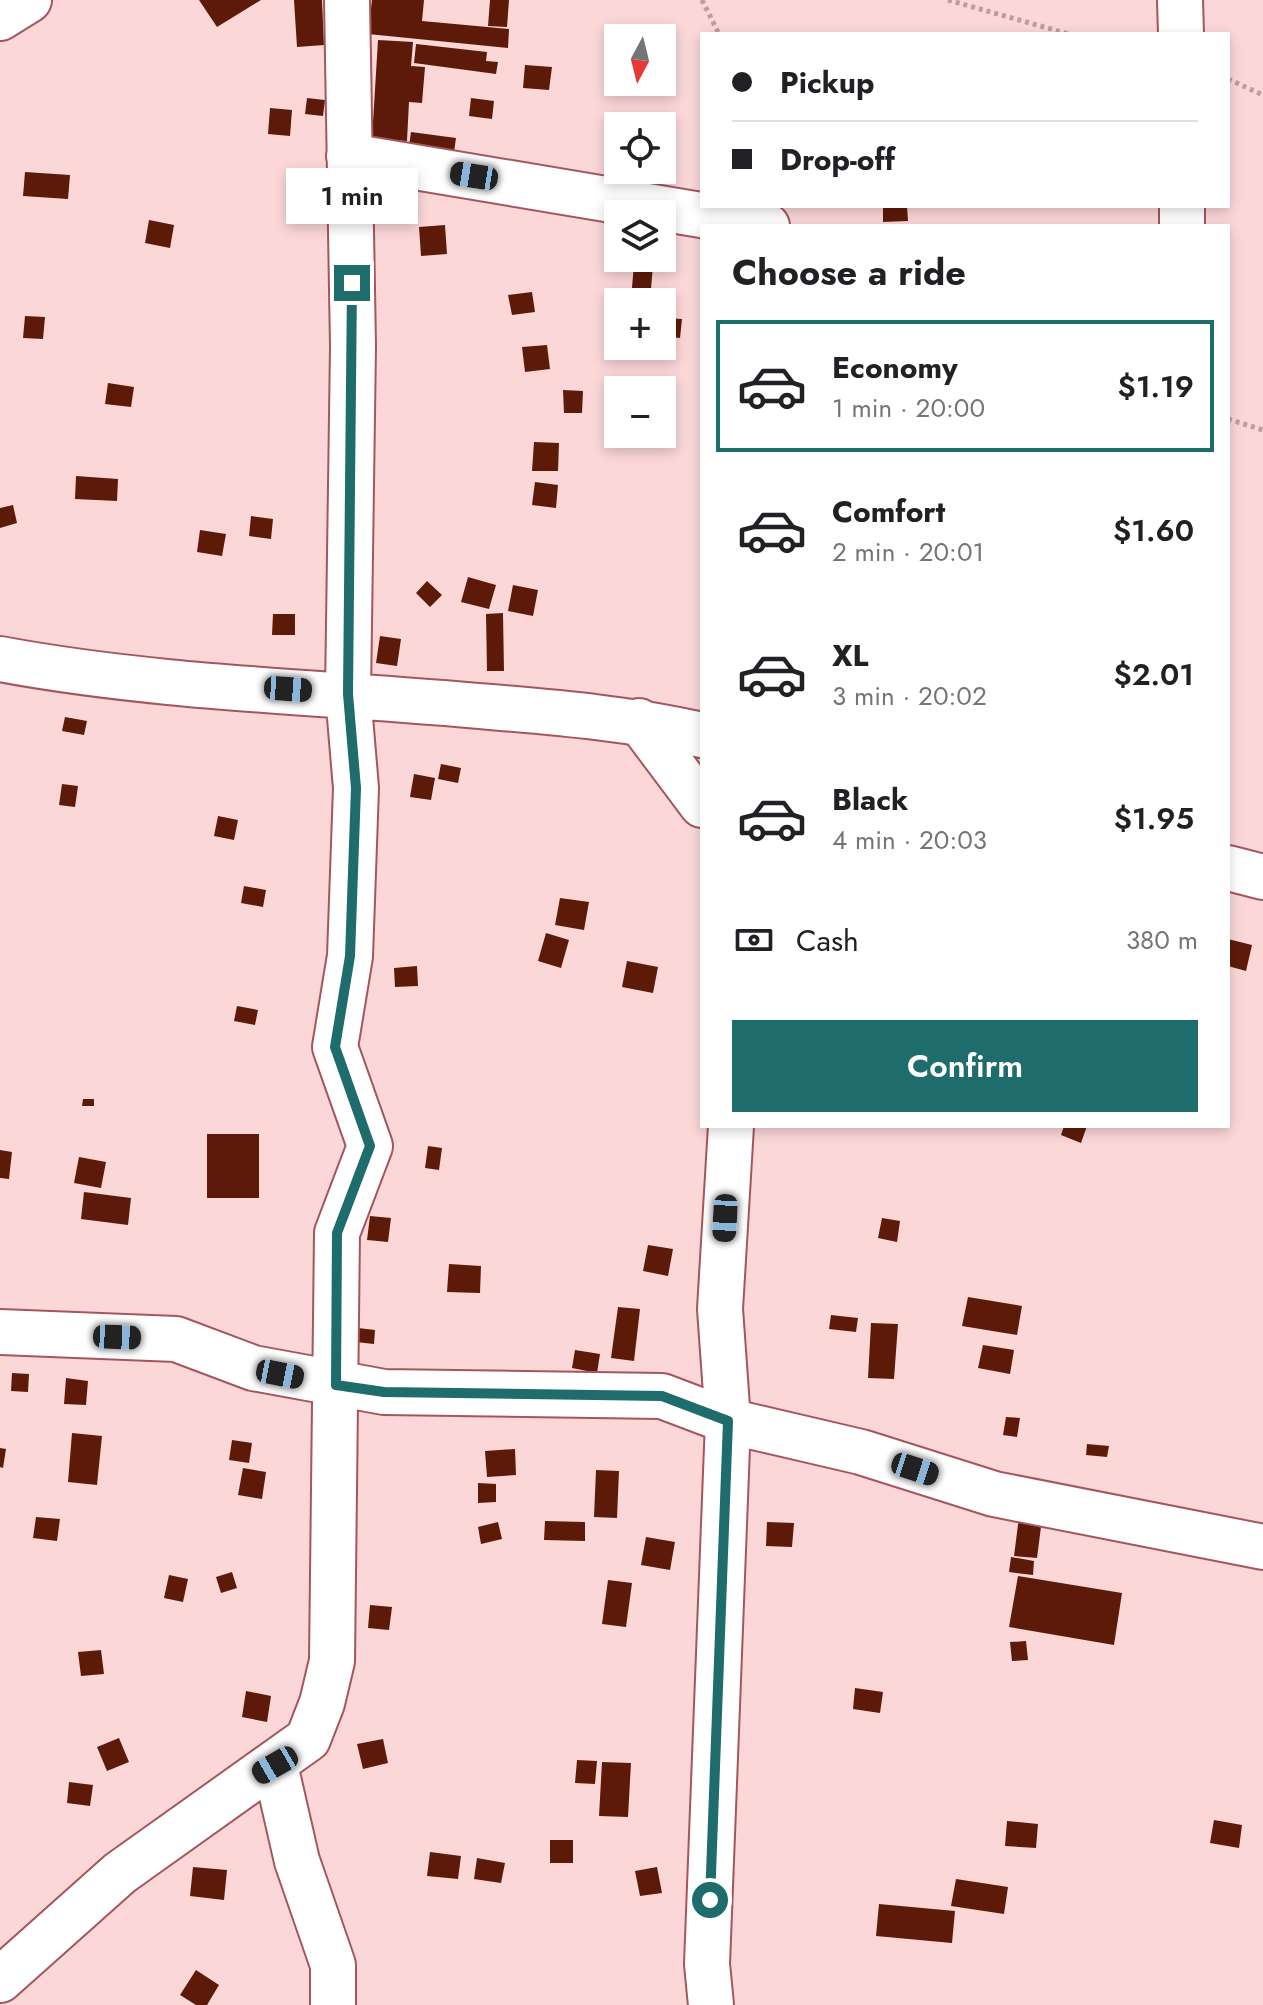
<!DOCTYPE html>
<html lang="en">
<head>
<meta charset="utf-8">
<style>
  body { margin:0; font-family:Jost,sans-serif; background:#f6f6f6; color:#202124; height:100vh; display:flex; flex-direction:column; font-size:30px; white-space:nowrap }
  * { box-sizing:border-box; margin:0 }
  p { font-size:26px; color:#757577 }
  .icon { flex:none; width:44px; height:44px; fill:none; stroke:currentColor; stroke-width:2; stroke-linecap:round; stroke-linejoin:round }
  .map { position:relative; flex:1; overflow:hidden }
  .sheet { position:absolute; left:700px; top:224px; width:530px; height:904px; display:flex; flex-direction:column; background:#fff; border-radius:0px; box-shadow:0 4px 12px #0003 }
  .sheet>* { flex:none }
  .banner { position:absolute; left:700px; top:32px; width:530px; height:176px; border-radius:0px; box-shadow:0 4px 12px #0003; display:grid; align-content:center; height:176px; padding:0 32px; background:#fff }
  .needle { width:52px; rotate:187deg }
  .controls { position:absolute; left:604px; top:24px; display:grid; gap:16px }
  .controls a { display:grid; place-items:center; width:72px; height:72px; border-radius:0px; background:#fff; box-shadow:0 4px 12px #0003; font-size:40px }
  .end { position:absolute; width:36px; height:36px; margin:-18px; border:10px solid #1f6c6c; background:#fff; box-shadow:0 0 0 4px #fff }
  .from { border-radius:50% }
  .bubble { position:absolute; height:56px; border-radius:0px; background:#fff; box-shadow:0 4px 12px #0003; font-size:26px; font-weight:600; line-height:56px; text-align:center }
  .car { position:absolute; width:24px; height:48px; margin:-24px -12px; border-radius:10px; box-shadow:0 0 6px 2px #0007; background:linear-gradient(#222 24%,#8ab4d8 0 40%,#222 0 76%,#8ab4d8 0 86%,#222 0) }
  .banner b { display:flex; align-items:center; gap:28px; height:76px; font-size:30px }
  .banner b+b { border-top:2px solid #e0e0e0 }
  .banner i { width:20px; height:20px; background:#202124 }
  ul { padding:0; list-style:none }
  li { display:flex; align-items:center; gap:24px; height:132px; margin:0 16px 12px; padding:0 16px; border:4px solid transparent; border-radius:0px }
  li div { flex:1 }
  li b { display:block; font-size:30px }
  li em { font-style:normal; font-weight:600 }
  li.on { border-color:#1f6c6c }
  li>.icon { width:72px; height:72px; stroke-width:1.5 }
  h2 { padding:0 32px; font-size:36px; line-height:96px }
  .pay { display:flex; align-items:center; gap:20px; height:88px; padding:0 32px; font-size:30px }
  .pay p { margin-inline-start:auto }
  .cta { display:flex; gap:16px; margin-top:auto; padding:16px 32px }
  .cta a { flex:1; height:92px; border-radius:0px; background:#1f6c6c; color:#fff; font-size:32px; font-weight:600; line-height:92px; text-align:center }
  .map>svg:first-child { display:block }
</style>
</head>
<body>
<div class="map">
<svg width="1263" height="2005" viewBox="0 0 1263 2005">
  <rect width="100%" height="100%" fill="#fbd7d8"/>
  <path fill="#5e1a09" d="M199,0H261L217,27Z
    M294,0H322L324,45L297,47Z
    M372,0H424L422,21L509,29L508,48L368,34Z
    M490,0H509L507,27L488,26Z
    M378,40L413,42L411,66L425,67L422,103L409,102L407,141L372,139Z
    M416,44L487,52L486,61L498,62L496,74L414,63Z
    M525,65L552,67L549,90L523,88Z
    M307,98L325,100L323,116L305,114Z
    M471,98L494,101L492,119L469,116Z
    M270,108L292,110L290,136L268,134Z
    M411,132L456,138L454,152L409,146Z
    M25,172L70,175L68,199L23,196Z
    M388,195L392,214L375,217L371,198Z
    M883,206H907L908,221L883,222Z
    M149,220L174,225L170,248L145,243Z
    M445,225L447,254L421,256L419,227Z
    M634,264L653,265L650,301L631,299Z
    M532,292L535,312L512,315L508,295Z
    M25,316L45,317L43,339L23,338Z
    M662,318L682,319L680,338L662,336Z
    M547,345L550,369L525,372L522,347Z
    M108,383L134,387L131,407L105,404Z
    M563,390L583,391L582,413H564Z
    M534,442L559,443L558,471H532Z
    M76,476L118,479L117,501L75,499Z
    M535,482L558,485L556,508L532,505Z
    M13,505L17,523L0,528V508Z
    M251,516L273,519L271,539L249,536Z
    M200,530L226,534L222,556L197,552Z
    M468,577L496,585L489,609L461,602Z
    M427,581L442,595L430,607L416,593Z
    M513,585L538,590L533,616L508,611Z
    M503,613L504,671H487L486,614Z
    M273,614H295V635H272Z
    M380,636L401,639L397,666L376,663Z
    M65,717L87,721L84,735L62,731Z
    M441,764L461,768L458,783L438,779Z
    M414,774L435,778L431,800L410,797Z
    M62,784L78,786L75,807L59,805Z
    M218,816L238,820L234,840L214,836Z
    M244,886L266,890L263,907L241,903Z
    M560,898L589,902L584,930L555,925Z
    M546,933L569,940L561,968L538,961Z
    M1228,939L1252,945L1246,971L1228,966Z
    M627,961L658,967L653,993L622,987Z
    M417,966L418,986L395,987L394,968Z
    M237,1006L258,1010L255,1025L234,1021Z
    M83,1099H94V1106H82Z
    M1064,1126H1087L1081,1143L1061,1135Z
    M207,1134H259V1198H207Z
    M428,1146L442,1148L439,1170L425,1168Z
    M0,1150L12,1152L9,1179L0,1178Z
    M79,1157L106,1162L101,1188L74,1183Z
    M84,1192L131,1198L128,1225L81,1219Z
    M370,1216L391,1218L388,1242L367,1240Z
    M882,1218L900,1221L897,1242L878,1238Z
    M648,1245L673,1249L668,1276L643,1271Z
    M449,1264L481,1266L480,1293L447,1292Z
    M968,1297L1022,1306L1017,1335L962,1326Z
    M618,1307L640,1309L634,1361L611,1358Z
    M831,1315L858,1318L856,1332L829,1329Z
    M871,1323L898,1324L894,1379L868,1378Z
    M358,1328L375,1330L374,1344L356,1342Z
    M983,1345L1014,1350L1010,1374L978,1368Z
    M575,1350L600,1354L597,1373L572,1368Z
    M12,1373L29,1374L28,1392L11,1391Z
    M66,1378L88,1381L86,1405L64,1404Z
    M1006,1417L1020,1418L1017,1437L1003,1435Z
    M72,1433L102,1436L97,1485L68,1482Z
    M232,1440L252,1443L249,1463L229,1460Z
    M1087,1444L1109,1446L1107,1457L1086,1455Z
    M0,1448L6,1449L3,1468L0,1467Z
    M515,1449L516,1475L487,1477L485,1451Z
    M243,1468L266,1472L262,1499L238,1495Z
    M596,1470L619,1471L617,1518L594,1517Z
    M478,1483L496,1484V1502L478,1503Z
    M36,1517L60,1519L57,1541L33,1538Z
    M1019,1517L1042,1519L1037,1558L1014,1556Z
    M545,1521L585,1522V1541L544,1540Z
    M498,1522L502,1539L481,1544L478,1527Z
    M767,1522L794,1523L792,1547L766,1546Z
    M646,1537L675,1542L670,1570L641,1565Z
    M1011,1557L1034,1561L1033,1575L1009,1572Z
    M232,1572L237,1588L221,1593L216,1577Z
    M169,1575L188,1579L183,1602L164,1598Z
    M1018,1576L1122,1593L1114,1645L1009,1627Z
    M608,1580L632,1583L626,1627L602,1624Z
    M370,1605L392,1607L389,1630L368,1628Z
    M1026,1641L1028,1660L1012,1661L1010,1642Z
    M101,1650L104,1674L81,1676L78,1652Z
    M855,1688L883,1692L880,1713L853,1709Z
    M246,1691L271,1696L267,1722L242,1717Z
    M119,1738L129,1762L107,1771L97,1747Z
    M383,1739L388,1763L363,1769L357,1744Z
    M577,1760L597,1761L595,1784L575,1783Z
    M602,1762L631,1763L628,1817L599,1816Z
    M69,1782L93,1785L90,1806L67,1803Z
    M1214,1820L1242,1825L1239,1848L1210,1843Z
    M1007,1821L1038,1824L1036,1848L1005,1846Z
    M550,1840H573V1863H550Z
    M430,1852L461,1856L458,1879L427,1876Z
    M477,1858L505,1863L501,1883L474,1879Z
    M193,1867L227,1870L224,1900L190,1896Z
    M657,1867L662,1893L640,1896L635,1871Z
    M956,1879L1008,1887L1004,1914L951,1906Z
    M879,1904L955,1911L952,1943L876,1936Z
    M196,1970L219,1985L207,2005H196L180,1995Z"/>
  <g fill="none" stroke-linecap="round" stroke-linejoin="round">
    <g stroke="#a4565d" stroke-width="48">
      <path id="minor" d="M1180,0L1181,34
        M0,18L29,0
        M349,156L767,226
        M1182,226V206
        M0,659C161,689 328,692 491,707C562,713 632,719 702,735
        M639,721L702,805
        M1228,868L1263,877
        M0,1332L176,1339L253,1368L384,1392L662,1396L728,1421L861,1452L994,1494L1263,1547
        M275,1765L297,1861L333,1965V2005
        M0,1980L120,1873L308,1739L322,1703L332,1661L337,1233L370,1146L335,1047L350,956L356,788L348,694L353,346L347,0
        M711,2005L707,1964L728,1421L720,1309L731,1126"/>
    </g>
    <path stroke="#c09c9e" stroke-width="5" stroke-dasharray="4 4" stroke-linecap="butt" d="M702,0L719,34
      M948,0L1069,34
      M1228,79L1263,95
      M1228,419L1263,430"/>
    <use href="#minor" stroke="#fff" stroke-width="44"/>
  </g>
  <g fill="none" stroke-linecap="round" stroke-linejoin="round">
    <path stroke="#1f6c6c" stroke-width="10" d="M352,283L348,694L356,788L350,956L335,1047L370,1146L337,1233L336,1385L384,1392L662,1396L728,1421L710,1900"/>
  </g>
</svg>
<div class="controls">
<a><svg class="needle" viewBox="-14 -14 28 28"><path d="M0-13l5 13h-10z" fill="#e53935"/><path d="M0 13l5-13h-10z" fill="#757577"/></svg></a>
<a><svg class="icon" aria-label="locate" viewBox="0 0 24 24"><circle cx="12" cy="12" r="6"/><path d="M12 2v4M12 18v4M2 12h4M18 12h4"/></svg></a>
<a><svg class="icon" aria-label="layers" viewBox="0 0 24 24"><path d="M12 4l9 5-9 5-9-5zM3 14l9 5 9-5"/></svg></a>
<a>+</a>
<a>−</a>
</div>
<i class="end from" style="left:710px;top:1900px"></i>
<i class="end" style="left:352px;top:283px"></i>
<div class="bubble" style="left:286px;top:168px;width:132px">1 min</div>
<i class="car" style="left:474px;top:176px;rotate:279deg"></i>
<i class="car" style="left:288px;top:689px;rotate:94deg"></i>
<i class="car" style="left:725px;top:1218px;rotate:183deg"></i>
<i class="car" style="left:117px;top:1337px;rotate:92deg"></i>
<i class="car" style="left:280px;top:1374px;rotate:101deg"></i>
<i class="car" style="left:915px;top:1469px;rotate:108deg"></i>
<i class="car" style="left:275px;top:1765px;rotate:240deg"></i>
<div class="banner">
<b><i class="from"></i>Pickup</b>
<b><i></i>Drop-off</b>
</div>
<section class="sheet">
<h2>Choose a ride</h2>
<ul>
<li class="on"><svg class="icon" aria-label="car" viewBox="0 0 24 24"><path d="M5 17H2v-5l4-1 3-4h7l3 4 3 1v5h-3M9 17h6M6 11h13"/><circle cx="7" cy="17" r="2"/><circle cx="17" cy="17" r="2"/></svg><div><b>Economy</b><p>1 min · 20:00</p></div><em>$1.19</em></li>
<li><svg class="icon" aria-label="car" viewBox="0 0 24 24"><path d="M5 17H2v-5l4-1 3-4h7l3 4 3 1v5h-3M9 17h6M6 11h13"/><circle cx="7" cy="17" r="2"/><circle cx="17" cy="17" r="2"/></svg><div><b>Comfort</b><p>2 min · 20:01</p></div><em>$1.60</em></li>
<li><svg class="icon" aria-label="car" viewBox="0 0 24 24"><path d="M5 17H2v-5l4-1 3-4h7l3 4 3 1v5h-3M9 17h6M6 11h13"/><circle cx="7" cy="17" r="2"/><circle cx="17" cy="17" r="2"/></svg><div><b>XL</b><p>3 min · 20:02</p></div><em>$2.01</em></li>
<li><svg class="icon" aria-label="car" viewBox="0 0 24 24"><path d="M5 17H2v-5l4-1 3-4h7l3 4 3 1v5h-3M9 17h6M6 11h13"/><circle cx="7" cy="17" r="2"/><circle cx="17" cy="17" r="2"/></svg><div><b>Black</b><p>4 min · 20:03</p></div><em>$1.95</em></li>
</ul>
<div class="pay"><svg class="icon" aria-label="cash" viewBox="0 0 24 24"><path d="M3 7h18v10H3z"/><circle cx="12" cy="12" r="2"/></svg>Cash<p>380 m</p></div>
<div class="cta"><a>Confirm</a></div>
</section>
</div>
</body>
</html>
